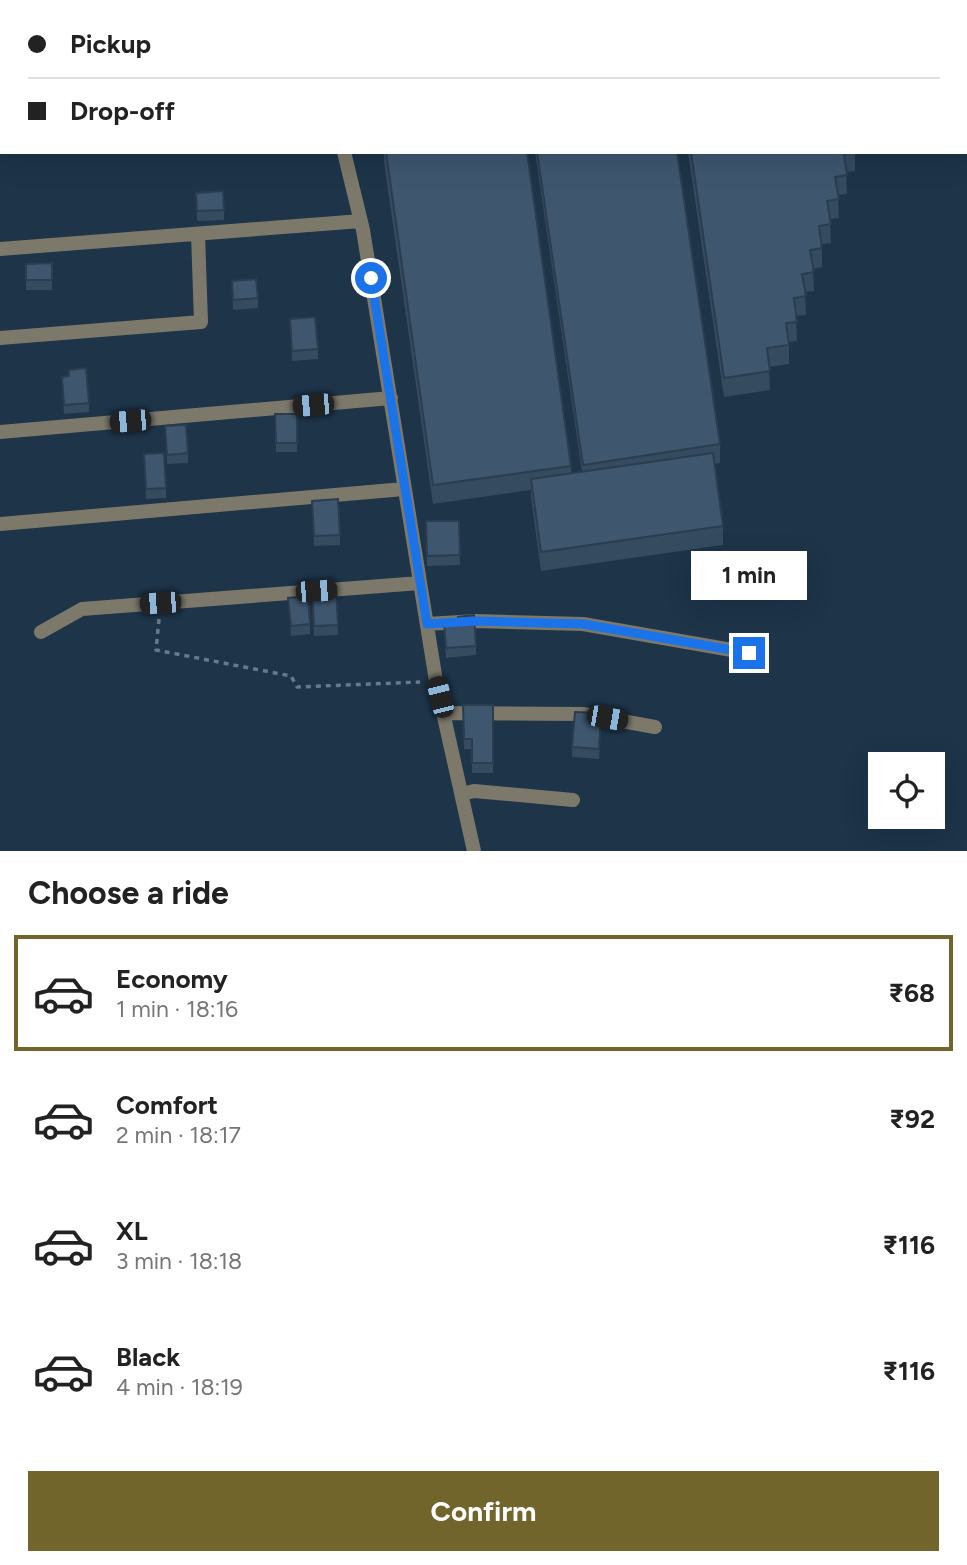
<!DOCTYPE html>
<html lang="en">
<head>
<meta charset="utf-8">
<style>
  body { margin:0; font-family:Figtree,sans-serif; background:#f6f6f6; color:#222; height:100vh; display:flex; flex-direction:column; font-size:26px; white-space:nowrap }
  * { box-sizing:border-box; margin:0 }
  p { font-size:23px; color:#767676 }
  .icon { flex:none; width:38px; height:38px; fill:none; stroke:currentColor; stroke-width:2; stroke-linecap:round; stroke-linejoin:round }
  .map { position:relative; height:851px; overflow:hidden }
  .details { display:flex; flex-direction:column; background:#fff; flex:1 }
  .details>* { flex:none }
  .hud { position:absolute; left:0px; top:0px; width:968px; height:154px; box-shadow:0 7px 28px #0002; display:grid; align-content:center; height:154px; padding:0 28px; background:#fff }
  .fabs { position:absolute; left:868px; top:752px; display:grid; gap:14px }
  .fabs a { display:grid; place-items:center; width:77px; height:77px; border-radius:0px; background:#fff; box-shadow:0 7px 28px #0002; font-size:35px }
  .end { position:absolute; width:32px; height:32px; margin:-16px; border:9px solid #1a73e8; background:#fff; box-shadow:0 0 0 4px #fff }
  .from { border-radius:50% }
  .bubble { position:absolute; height:49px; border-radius:0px; background:#fff; box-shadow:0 7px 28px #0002; font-size:23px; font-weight:700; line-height:49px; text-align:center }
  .car { position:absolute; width:21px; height:42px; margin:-21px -10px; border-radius:9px; box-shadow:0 0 5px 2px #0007; background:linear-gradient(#222 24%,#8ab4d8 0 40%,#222 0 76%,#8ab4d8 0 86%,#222 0) }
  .hud b { display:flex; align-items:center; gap:24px; height:66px; font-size:26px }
  .hud b+b { border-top:2px solid #e0e0e0 }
  .hud i { width:18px; height:18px; background:#222 }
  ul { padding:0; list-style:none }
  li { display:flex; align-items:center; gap:21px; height:116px; margin:0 14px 10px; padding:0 14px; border:4px solid transparent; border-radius:0px }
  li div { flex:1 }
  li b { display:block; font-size:26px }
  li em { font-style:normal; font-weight:700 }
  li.on { border-color:#71652b }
  li>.icon { width:63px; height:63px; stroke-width:1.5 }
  h2 { padding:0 28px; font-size:32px; line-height:84px }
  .primary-button { display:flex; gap:14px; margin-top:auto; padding:14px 28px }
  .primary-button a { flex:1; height:80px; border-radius:0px; background:#71652b; color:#fff; font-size:28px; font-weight:700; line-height:80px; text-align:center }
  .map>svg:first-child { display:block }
</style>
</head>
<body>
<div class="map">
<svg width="967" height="851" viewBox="0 0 967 851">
  <rect width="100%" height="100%" fill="#1d3449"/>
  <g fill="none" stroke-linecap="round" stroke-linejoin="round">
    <path stroke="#67798b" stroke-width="3.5" stroke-dasharray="5 5" stroke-linecap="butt" d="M159,619L156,650L291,676L297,687L420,682"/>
    <path stroke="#7c796b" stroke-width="14" d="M305,0L306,2
      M344,152L363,230L436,681L474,851
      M0,249L361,221
      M0,338L201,322L198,234
      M0,432L391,398
      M0,524L404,489
      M427,624L476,621L583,624L749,653
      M41,632L82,609L420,583
      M444,713L583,714L655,727
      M462,794L474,791L573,800"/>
  </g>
  <path fill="#354b5f" d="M384,152H527L571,466V473L582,472L535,152H677L720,444V463L714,464L723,526V545L541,571L531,498V490L433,504L384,162Z
    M688,152H855V171L846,172L847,194L838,195L839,218L830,219L831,243L822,244V267L813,269L814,291L805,292L806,315L796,316L797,341L789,342V364L769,367L770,390L724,397Z
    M196,193L224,210V220L197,221Z
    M52,263V290H26V264Z
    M232,281L258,298V308L233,310Z
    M290,319L318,349V359L292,361Z
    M62,377L89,403V412L64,414Z
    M275,414H297V452H276Z
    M165,426L188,453V463L167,464Z
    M144,454L166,488V498L146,499Z
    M312,501L340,535V545L314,546Z
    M426,521H459L460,565L427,566Z
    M336,589L338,635L314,636L312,600Z
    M288,598L310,624V634L291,636Z
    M444,623L476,646V655L446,658Z
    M463,705H493V773H472V749H464Z
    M601,723L599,759L572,757V747Z"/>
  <path fill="#3e576f" stroke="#2b3d4e" stroke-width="2" d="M386,152H527L571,466L433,485Z
    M537,152H677L720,444L583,465Z
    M691,152H854L844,154L847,175L835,177L839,199L827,201L831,224L819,226L822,248L810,250L814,272L802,274L806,296L794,298L797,322L786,323L789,345L767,348L770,371L724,378Z
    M223,191L224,210L197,211L196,193Z
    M52,263V280H26V264Z
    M256,279L258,298L233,300L232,281Z
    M315,317L318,349L292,351L290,319Z
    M86,368L89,403L64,405L62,377L69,376V370Z
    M275,414H297V443H276Z
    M186,425L188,453L167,455L165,426Z
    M164,453L166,488L146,489L144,454Z
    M713,453L723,526L541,552L531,479Z
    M338,499L340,535L314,536L312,501Z
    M426,521H459L460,555L427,556Z
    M336,589L338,625L314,626L312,591Z
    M308,596L310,624L291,626L288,598Z
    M474,615L476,646L446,648L444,623L458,622V617Z
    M463,705H493V763H472V739H464Z
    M575,712L601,713L599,749L572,747Z"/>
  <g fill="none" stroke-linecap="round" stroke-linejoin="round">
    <path stroke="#1a73e8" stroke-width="9" d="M371,278L427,624L476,621L583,624L749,653"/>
  </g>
</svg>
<div class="fabs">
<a><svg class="icon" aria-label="locate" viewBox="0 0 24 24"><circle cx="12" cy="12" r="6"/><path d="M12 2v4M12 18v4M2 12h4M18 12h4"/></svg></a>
</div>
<i class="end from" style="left:371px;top:278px"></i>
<i class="end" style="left:749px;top:653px"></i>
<div class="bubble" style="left:691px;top:551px;width:116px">1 min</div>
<i class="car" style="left:313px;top:405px;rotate:265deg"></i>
<i class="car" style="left:130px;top:421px;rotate:265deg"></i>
<i class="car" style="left:316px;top:591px;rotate:86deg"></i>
<i class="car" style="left:160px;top:603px;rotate:266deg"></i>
<i class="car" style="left:440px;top:697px;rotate:346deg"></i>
<i class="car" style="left:607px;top:718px;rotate:100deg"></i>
<div class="hud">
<b><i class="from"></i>Pickup</b>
<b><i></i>Drop-off</b>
</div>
</div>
<section class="details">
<h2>Choose a ride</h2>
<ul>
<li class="on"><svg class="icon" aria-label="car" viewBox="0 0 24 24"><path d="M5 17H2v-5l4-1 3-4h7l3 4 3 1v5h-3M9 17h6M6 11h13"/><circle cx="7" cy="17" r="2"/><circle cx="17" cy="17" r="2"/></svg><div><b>Economy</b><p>1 min · 18:16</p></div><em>₹68</em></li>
<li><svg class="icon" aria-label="car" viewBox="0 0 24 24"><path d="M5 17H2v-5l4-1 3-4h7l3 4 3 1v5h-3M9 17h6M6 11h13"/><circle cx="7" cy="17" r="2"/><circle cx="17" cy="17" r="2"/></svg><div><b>Comfort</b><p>2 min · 18:17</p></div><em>₹92</em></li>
<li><svg class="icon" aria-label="car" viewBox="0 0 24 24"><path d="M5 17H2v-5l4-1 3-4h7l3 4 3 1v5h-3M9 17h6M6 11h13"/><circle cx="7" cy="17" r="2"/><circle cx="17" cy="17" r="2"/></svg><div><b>XL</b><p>3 min · 18:18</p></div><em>₹116</em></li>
<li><svg class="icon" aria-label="car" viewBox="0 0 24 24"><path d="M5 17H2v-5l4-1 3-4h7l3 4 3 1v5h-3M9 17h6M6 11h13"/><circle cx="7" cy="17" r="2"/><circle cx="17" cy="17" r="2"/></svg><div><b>Black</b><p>4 min · 18:19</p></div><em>₹116</em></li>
</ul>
<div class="primary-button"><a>Confirm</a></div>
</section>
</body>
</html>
